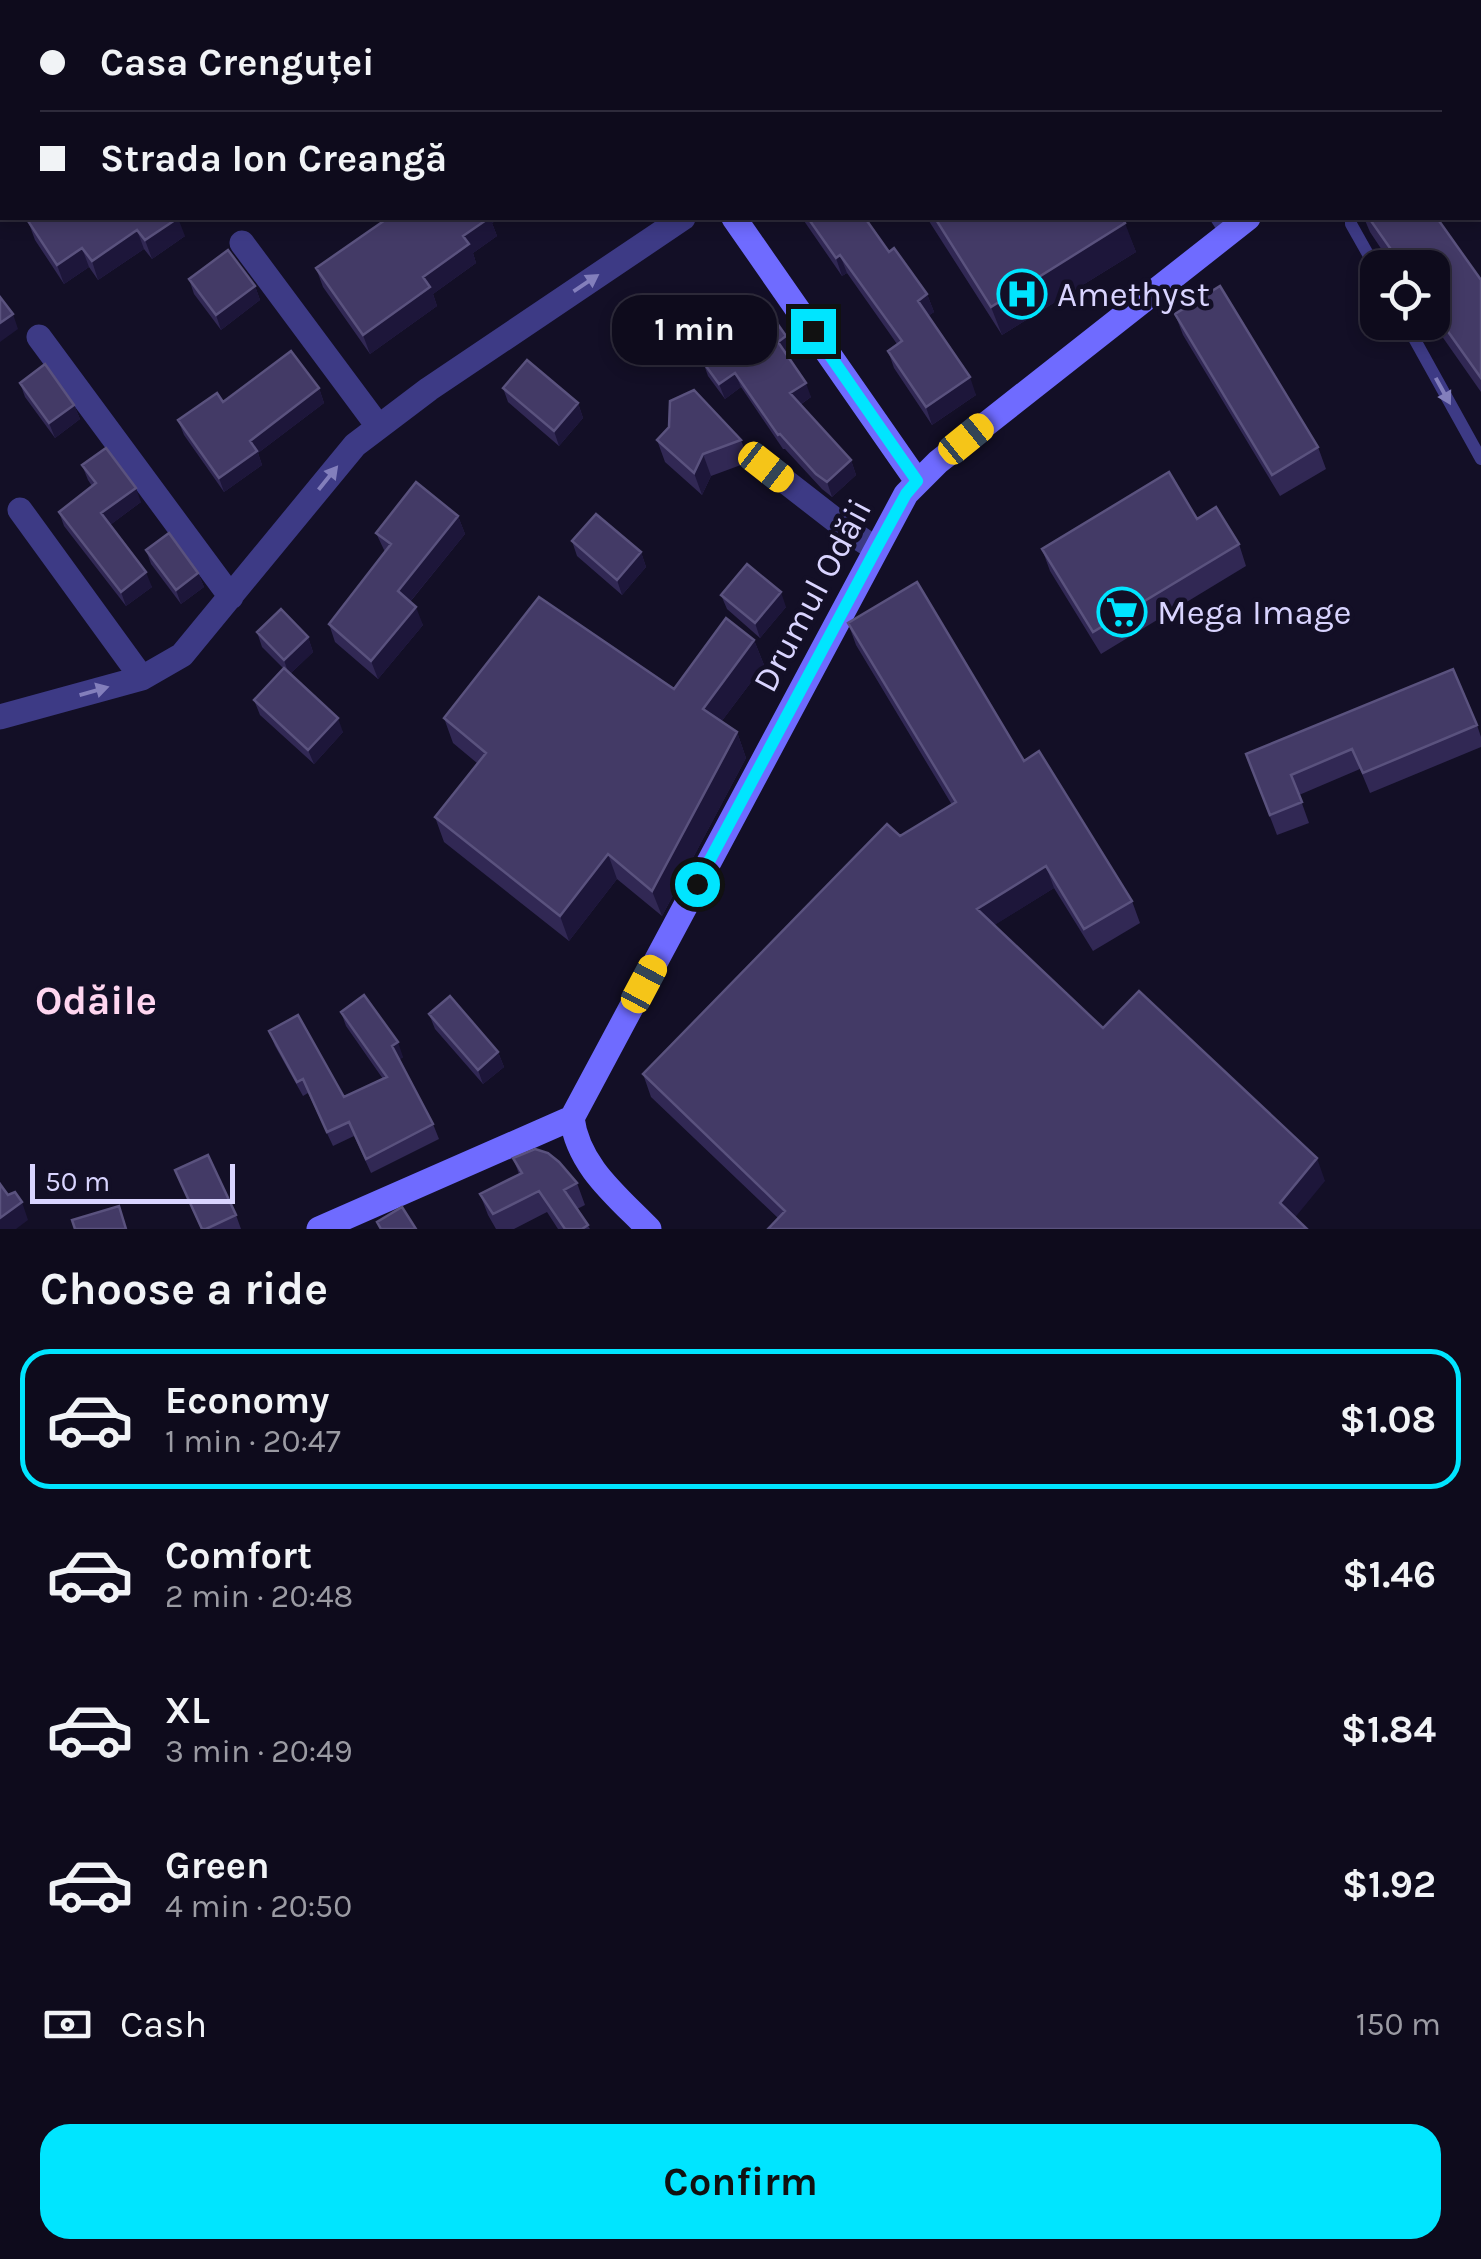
<!DOCTYPE html>
<html lang="en">
<head>
<meta charset="utf-8">
<style>
  body { margin:0; font-family:Karla,sans-serif; background:#1c1929; color:#f1f3f6; height:100vh; display:flex; flex-direction:column; font-size:38px; white-space:nowrap }
  * { box-sizing:border-box; margin:0 }
  p { font-size:32px; color:#9b9ba3 }
  .icon { flex:none; width:55px; height:55px; fill:none; stroke:currentColor; stroke-width:2; stroke-linecap:round; stroke-linejoin:round }
  .map { position:relative; height:1229px; overflow:hidden }
  .sheet { display:flex; flex-direction:column; background:#0e0b1c; flex:1 }
  .sheet>* { flex:none }
  .hud { position:absolute; left:0px; top:0px; width:1482px; height:220px; box-shadow:0 5px 15px #0003,0 0 0 2px #2e2b3b; display:grid; align-content:center; height:220px; padding:0 40px; background:#0e0b1c }
  .tools { position:absolute; left:1360px; top:250px; display:grid; gap:20px }
  .tools a { display:grid; place-items:center; width:90px; height:90px; border-radius:20px; background:#0e0b1c; box-shadow:0 5px 15px #0003,0 0 0 2px #2e2b3b; font-size:50px }
  .scale { position:absolute; left:30px; bottom:25px; width:205px; box-sizing:border-box; padding-left:10px; border:5px solid #d9d4ff; border-top:0; font-size:28px; line-height:35px; white-space:nowrap; color:#d9d4ff; -webkit-text-stroke:8px #130f26; paint-order:stroke }
  .end { position:absolute; width:45px; height:45px; margin:-22px; border:12px solid #00e5ff; background:#111; box-shadow:0 0 0 5px #111 }
  .from { border-radius:50% }
  .bubble { position:absolute; height:70px; border-radius:30px; background:#0e0b1c; box-shadow:0 5px 15px #0003,0 0 0 2px #2e2b3b; font-size:32px; font-weight:700; line-height:70px; text-align:center }
  .car { position:absolute; width:30px; height:60px; margin:-30px -15px; border-radius:12px; box-shadow:0 0 8px 2px #0007; background:linear-gradient(#f5c518 24%,#345 0 40%,#f5c518 0 76%,#345 0 86%,#f5c518 0) }
  .hud b { display:flex; align-items:center; gap:35px; height:95px; font-size:38px }
  .hud b+b { border-top:2px solid #2e2b3b }
  .hud i { width:25px; height:25px; background:#f1f3f6 }
  ul { padding:0; list-style:none }
  li { display:flex; align-items:center; gap:30px; height:140px; margin:0 20px 15px; padding:0 20px; border:5px solid transparent; border-radius:30px }
  li div { flex:1 }
  li b { display:block; font-size:38px }
  li em { font-style:normal; font-weight:700 }
  li.on { border-color:#00e5ff }
  li>.icon { width:90px; height:90px; stroke-width:1.5 }
  h2 { padding:0 40px; font-size:45px; line-height:120px }
  .pay { display:flex; align-items:center; gap:25px; height:110px; padding:0 40px; font-size:38px }
  .pay p { margin-inline-start:auto }
  .button { display:flex; gap:20px; margin-top:auto; padding:20px 40px }
  .button a { flex:1; height:115px; border-radius:30px; background:#00e5ff; color:#111; font-size:40px; font-weight:700; line-height:115px; text-align:center }
  .map>svg:first-child { display:block }
</style>
</head>
<body>
<div class="map">
<svg width="1481" height="1229" viewBox="0 0 1481 1229">
  <rect width="100%" height="100%" fill="#130f26"/>
  <g fill="none" stroke-linecap="round" stroke-linejoin="round">
    <path stroke="#3d3a85" stroke-width="12" d="M1077,0L1079,2
      M1480,107H1481
      M1216,218L1227,235
      M1351,218V224L1378,272
      M1405,322L1481,459"/>
    <path stroke="#3d3a85" stroke-width="25" d="M242,243L378,426
      M39,337L231,597
      M767,467L853,534L876,549
      M20,510L142,678
      M0,717L142,678L182,655L355,445L429,389L683,218"/>
    <path stroke="#6f6bff" stroke-width="25" d="M588,0L590,2
      M1480,27L1481,26
      M734,218L917,481
      M572,1118L906,494L938,462L1248,218
      M572,1118C578,1166 617,1196 649,1229
      M319,1229L572,1118"/>
  </g>
  <path fill="#312854" d="M388,218H501L492,223L497,236L473,253L476,263L433,294L437,306L370,354L323,287L316,268Z
    M802,218H865L889,252L927,294L934,312L928,316L976,395L932,425L894,368L888,351L897,344L847,273L842,276Z
    M927,218H1122L1136,252L1002,335Z
    M1364,218H1437L1481,280V392L1432,322V268H1394L1370,232Z
    M28,221L185,236L152,259L144,249L98,280L89,267L64,284L35,240Z
    M189,279L255,286L260,300L221,330L194,294Z
    M1175,314L1318,447L1326,469L1280,496L1183,335Z
    M792,350L786,354L811,397L800,405L851,460L856,475L832,497L822,489L785,449H783L741,387L725,399L708,376L703,362Z
    M20,383L74,405L80,419L55,438L25,397Z
    M319,388L324,403L258,453L262,465L224,492L184,435L178,420L223,402Z
    M503,388L578,403L583,418L559,446L508,402Z
    M657,440H741L749,462L711,476L702,495L665,462Z
    M82,465L141,502L110,525L152,587L126,606L64,526L59,512L92,486L88,480Z
    M458,516L465,534L410,602L423,625L378,679L335,642L329,624L385,552L376,533Z
    M1197,519L1239,544L1246,566L1101,654L1050,571L1042,549Z
    M572,541L641,552L646,567L622,595L577,556Z
    M146,550L198,573L204,587L181,604L151,564Z
    M721,595L786,607L760,638L727,609Z
    M848,623L1024,761L1132,901L1140,923L1093,951L1054,888L994,925L1103,1028L1325,1181L778,1218L651,1097L643,1074L900,836L952,805L856,645Z
    M257,632L308,637L313,652L290,674L343,732L314,764L260,715L254,700L283,668L262,647Z
    M754,640L764,665L721,722L737,732L746,758L662,916L617,879L569,941L444,842L435,817L477,763L453,743L444,718L674,689Z
    M1477,725L1481,737V747L1370,793L1360,769L1299,795L1309,823L1277,835L1246,754Z
    M341,1012L403,1057L399,1060L433,1124L439,1139L371,1173L354,1136L333,1146L308,1093L303,1096L275,1046L269,1031L344,1097L383,1079L346,1026Z
    M429,1014L498,1052L504,1067L483,1084L435,1029Z
    M513,1158L577,1183L585,1205L577,1209L590,1229H558L547,1212L514,1229H496L488,1215L480,1194L519,1174Z
    M175,1170L236,1215L241,1229H201Z"/>
  <path fill="#1d163a" d="M752,0H784L780,2H748Z
    M2,121V142L0,144V122Z
    M178,218L185,236L152,259L145,240Z
    M486,218H501L492,223L497,236L473,253L476,263L433,294L437,306L370,354L363,335L463,236Z
    M1125,223L1136,252L1002,335L991,307Z
    M137,230L144,249L98,280L92,261Z
    M82,248L89,267L64,284L57,265Z
    M840,255L847,273L842,276L836,258Z
    M255,286L260,300L221,330L216,315Z
    M927,294L934,312L924,319L918,301Z
    M13,314L18,329L0,342V323Z
    M786,336L792,350L783,356L778,342Z
    M735,373L741,387L725,399L719,384Z
    M970,377L976,395L932,425L926,407Z
    M806,383L811,397L795,408L790,393Z
    M319,388L324,403L258,453L262,465L224,492L219,478L250,441Z
    M578,403L583,418L559,446L554,431Z
    M74,405L80,419L55,438L49,423Z
    M703,454L711,476L702,495L694,473Z
    M851,460L856,475L832,497L827,482Z
    M136,488L141,502L106,528L101,513Z
    M458,516L465,534L404,609L398,591Z
    M641,552L646,567L622,595L617,580Z
    M146,572L152,587L126,606L121,592Z
    M198,573L204,587L181,604L176,590Z
    M781,592L786,607L760,638L755,623Z
    M416,607L423,625L378,679L371,661Z
    M308,637L313,652L289,675L284,660Z
    M754,640L764,665L712,734L703,709Z
    M338,718L343,732L314,764L308,750Z
    M737,732L746,758L662,916L652,891Z
    M608,854L617,879L569,941L560,916Z
    M1046,866L1054,888L985,931L977,909Z
    M398,1042L403,1057L397,1061L392,1046Z
    M498,1052L504,1067L483,1084L478,1070Z
    M1317,1158L1325,1181L1288,1226L1280,1203Z
    M22,1202L28,1220L16,1229H0V1218Z"/>
  <path fill="#433a66" stroke="#5a527e" stroke-width="2.5" d="M186,0H250L252,2H188Z
    M474,0H523L525,2H475Z
    M686,0H752L748,2H682Z
    M892,0H949L951,2H888Z
    M1120,0H1228L1229,2H1122Z
    M2,41V121L0,122V43Z
    M1481,108V173L1480,172Z
    M33,218H178L145,240L137,230L92,261L82,248L57,265L28,221Z
    M388,218H489L463,236L469,244L423,277L430,287L363,335L316,268Z
    M808,218H865L889,252L894,248L927,294L918,301L970,377L926,407L888,351L902,341L840,255L836,258Z
    M935,218H1122L1125,223L991,307Z
    M1369,218H1437L1481,280V378L1432,309V268H1404Z
    M228,250L255,286L216,315L189,279Z
    M1220,286L1318,447L1272,475L1175,314Z
    M0,297L13,314L0,323Z
    M770,313L786,336L778,342L806,383L790,393L851,460L827,482L816,474L780,434L778,435L735,373L719,384L703,362Z
    M291,351L319,388L250,441L257,451L219,478L178,420L217,393L223,402Z
    M527,360L578,403L554,431L503,388Z
    M45,364L74,405L49,423L20,383Z
    M694,390L741,440L703,454L694,473L657,440L669,427L670,401Z
    M106,448L136,488L101,513L146,572L121,592L59,512L96,483L82,465Z
    M1169,472L1197,519L1216,507L1239,544L1093,632L1042,549Z
    M416,482L458,516L398,591L416,607L371,661L329,624L391,544L376,533Z
    M596,514L641,552L617,580L572,541Z
    M169,533L198,573L176,590L146,550Z
    M747,564L781,592L755,623L721,595Z
    M917,582L1024,761L1039,751L1132,901L1084,929L1046,866L977,909L1103,1028L1139,991L1317,1158L1280,1203L1307,1229H768L785,1211L643,1074L887,824L900,836L956,802L848,623Z
    M539,597L674,689L726,618L754,640L703,709L737,732L652,891L608,854L560,916L435,817L486,753L444,718Z
    M281,609L308,637L284,660L257,632Z
    M284,668L338,718L308,750L254,700Z
    M1453,669L1477,725L1363,773L1352,749L1291,775L1302,802L1270,815L1246,754Z
    M364,995L398,1042L392,1046L433,1124L366,1159L349,1122L327,1132L303,1079L297,1082L269,1031L298,1015L344,1097L387,1077L341,1012Z
    M450,996L498,1052L478,1070L429,1014Z
    M535,1149L548,1153L559,1162L577,1183L564,1190L588,1225L582,1229H565L539,1191L493,1214L480,1194L522,1173L513,1158Z
    M208,1155L236,1215L206,1229H202L175,1170Z
    M0,1184L8,1195L15,1192L22,1202L0,1218Z
    M119,1206L126,1229H75L72,1220Z
    M402,1207L416,1229H381L377,1222Z"/>
  <defs><path id="oneway-solid" d="M-6-.8H1V-3.2L6.5 0L1 3.2V.8H-6Z" transform="scale(2.5)"/></defs>
  <g fill="#837fbc">
    <use href="#oneway-solid" transform="translate(586 283) rotate(-34)"/>
    <use href="#oneway-solid" transform="translate(1443 391) rotate(61)"/>
    <use href="#oneway-solid" transform="translate(328 478) rotate(-51)"/>
    <use href="#oneway-solid" transform="translate(94 691) rotate(-16)"/>
  </g>
  <g fill="none" stroke-linecap="round" stroke-linejoin="round">
    <path stroke="#00e5ff" stroke-width="12" d="M697,884L876,549L906,494L917,481L813,331"/>
  </g>
  <defs>
    <g id="hospital-ring" transform="scale(2.5)"><circle r="9.5" fill="#130f26" stroke="#00e5ff" stroke-width="1.5"/><path d="M-5-5h3v3.5h4V-5h3V5h-3V1.5h-4V5h-3Z" fill="#00e5ff"/></g>
    <g id="supermarket-ring" transform="scale(2.5)"><circle r="9.5" fill="#130f26" stroke="#00e5ff" stroke-width="1.5"/><path d="M-6-5.5h2.5l.6 2H6L4.5 2H-2.5L-4.4-4H-6ZM-1.5 3.2a1.3 1.3 0 1 0 .1 0ZM3 3.2a1.3 1.3 0 1 0 .1 0Z" fill="#00e5ff"/></g>
  </defs>
  <g fill-rule="evenodd">
    <use href="#hospital-ring" x="1022" y="294"/>
    <use href="#supermarket-ring" x="1122" y="612"/>
  </g>
  <g text-anchor="middle" stroke-width="9" stroke-linejoin="round" paint-order="stroke">
    <g font-size="35" fill="#d9d4ff" stroke="#130f26" text-anchor="start">
      <text x="1057" y="306">Amethyst</text>
      <text x="1157" y="624">Mega Image</text>
    </g>
    <g font-size="35" fill="#d9d4ff" stroke="#130f26">
      <text transform="translate(812 595) rotate(-62)" y="12">Drumul Odăii</text>
    </g>
    <g font-size="40" font-weight="bold" fill="#ffd6f0" stroke="#130f26">
      <text x="96" y="1014">Odăile</text>
    </g>
  </g>
</svg>
<div class="tools">
<a><svg class="icon" aria-label="locate" viewBox="0 0 24 24"><circle cx="12" cy="12" r="6"/><path d="M12 2v4M12 18v4M2 12h4M18 12h4"/></svg></a>
</div>
<div class="scale">50 m</div>
<i class="end from" style="left:697px;top:884px"></i>
<i class="end" style="left:813px;top:331px"></i>
<div class="bubble" style="left:612px;top:295px;width:165px">1 min</div>
<i class="car" style="left:966px;top:439px;rotate:51deg"></i>
<i class="car" style="left:766px;top:467px;rotate:128deg"></i>
<i class="car" style="left:644px;top:984px;rotate:28deg"></i>
<div class="hud">
<b><i class="from"></i>Casa Crenguței</b>
<b><i></i>Strada Ion Creangă</b>
</div>
</div>
<section class="sheet">
<h2>Choose a ride</h2>
<ul>
<li class="on"><svg class="icon" aria-label="car" viewBox="0 0 24 24"><path d="M5 17H2v-5l4-1 3-4h7l3 4 3 1v5h-3M9 17h6M6 11h13"/><circle cx="7" cy="17" r="2"/><circle cx="17" cy="17" r="2"/></svg><div><b>Economy</b><p>1 min · 20:47</p></div><em>$1.08</em></li>
<li><svg class="icon" aria-label="car" viewBox="0 0 24 24"><path d="M5 17H2v-5l4-1 3-4h7l3 4 3 1v5h-3M9 17h6M6 11h13"/><circle cx="7" cy="17" r="2"/><circle cx="17" cy="17" r="2"/></svg><div><b>Comfort</b><p>2 min · 20:48</p></div><em>$1.46</em></li>
<li><svg class="icon" aria-label="car" viewBox="0 0 24 24"><path d="M5 17H2v-5l4-1 3-4h7l3 4 3 1v5h-3M9 17h6M6 11h13"/><circle cx="7" cy="17" r="2"/><circle cx="17" cy="17" r="2"/></svg><div><b>XL</b><p>3 min · 20:49</p></div><em>$1.84</em></li>
<li><svg class="icon" aria-label="car" viewBox="0 0 24 24"><path d="M5 17H2v-5l4-1 3-4h7l3 4 3 1v5h-3M9 17h6M6 11h13"/><circle cx="7" cy="17" r="2"/><circle cx="17" cy="17" r="2"/></svg><div><b>Green</b><p>4 min · 20:50</p></div><em>$1.92</em></li>
</ul>
<div class="pay"><svg class="icon" aria-label="cash" viewBox="0 0 24 24"><path d="M3 7h18v10H3z"/><circle cx="12" cy="12" r="2"/></svg>Cash<p>150 m</p></div>
<div class="button"><a>Confirm</a></div>
</section>
</body>
</html>
